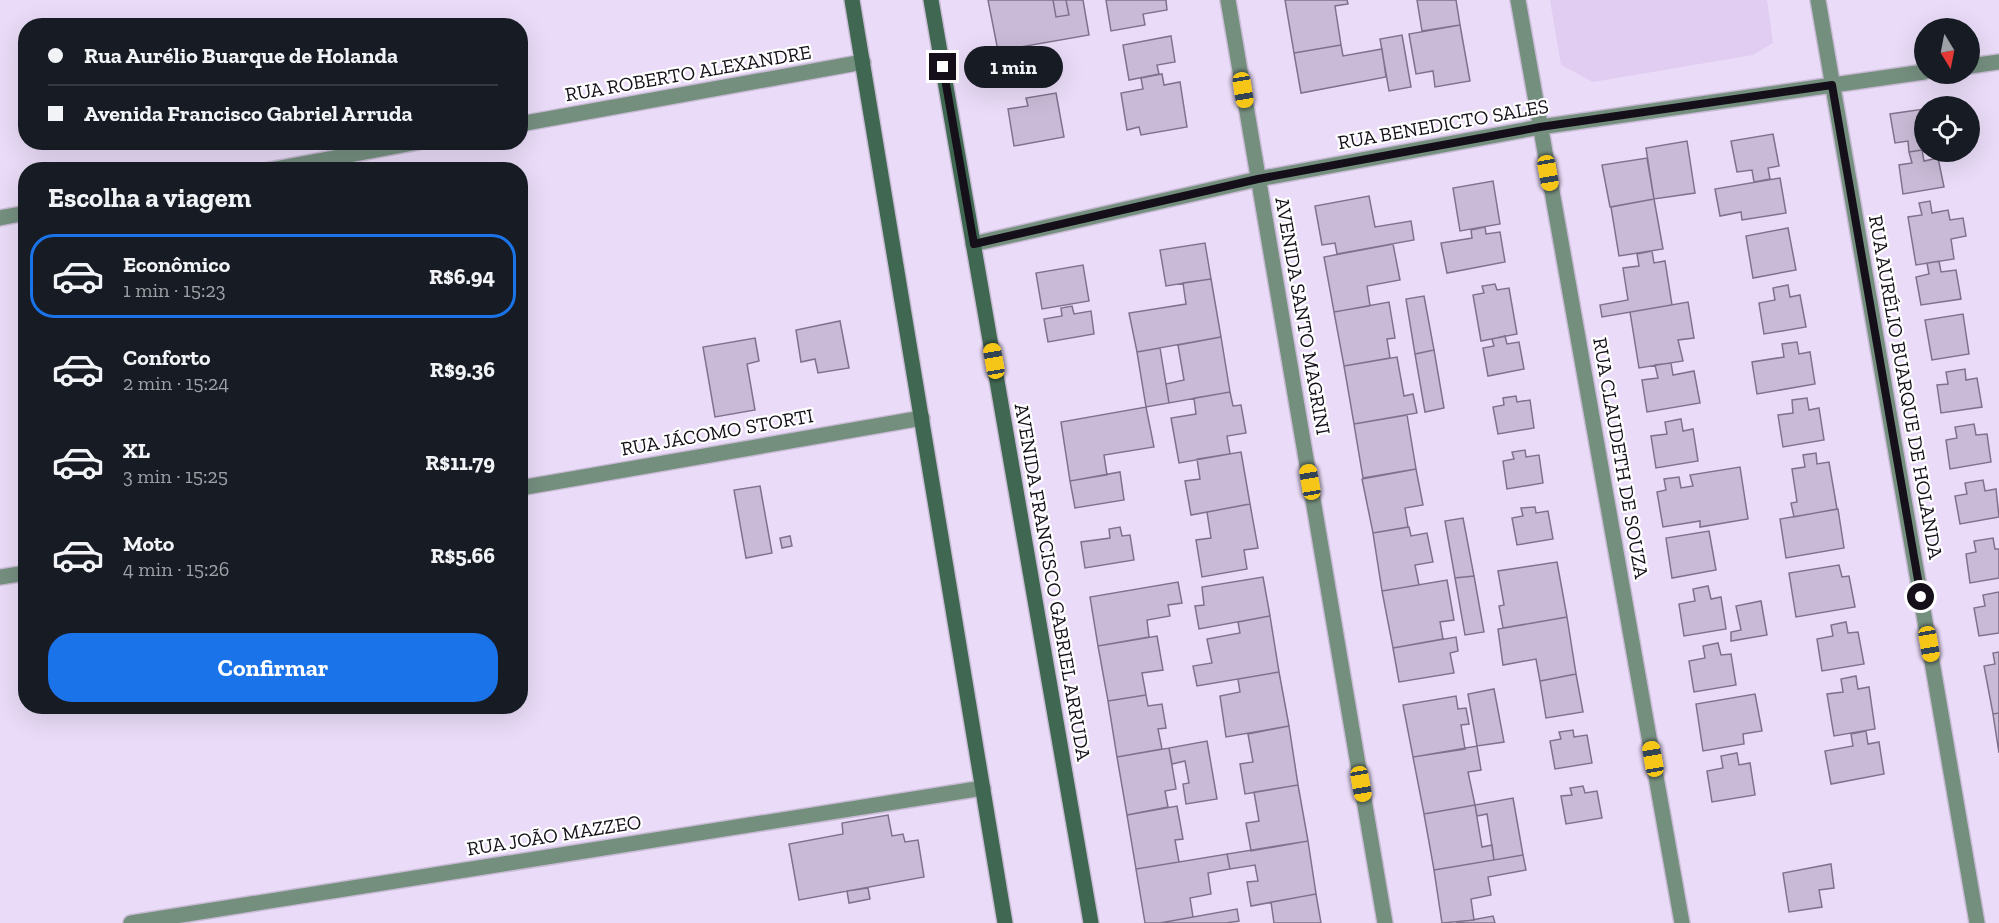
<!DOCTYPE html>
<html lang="pt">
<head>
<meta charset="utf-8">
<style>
  body { margin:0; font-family:"Zilla Slab",serif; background:#20242c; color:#f1f3f6; height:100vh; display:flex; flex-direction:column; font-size:22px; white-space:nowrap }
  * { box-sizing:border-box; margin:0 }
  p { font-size:20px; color:#9ea1a6 }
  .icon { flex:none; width:33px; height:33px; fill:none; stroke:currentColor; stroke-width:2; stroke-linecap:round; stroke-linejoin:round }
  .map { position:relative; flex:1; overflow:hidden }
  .details { position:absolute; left:18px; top:162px; width:510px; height:552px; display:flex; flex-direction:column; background:#171b24; border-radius:24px; box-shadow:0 6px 24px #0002 }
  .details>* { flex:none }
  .top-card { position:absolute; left:18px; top:18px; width:510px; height:132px; border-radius:24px; box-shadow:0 6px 24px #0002; display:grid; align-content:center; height:132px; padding:0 30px; background:#171b24 }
  .needle { width:39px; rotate:170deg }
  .buttons { position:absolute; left:1914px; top:18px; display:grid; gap:12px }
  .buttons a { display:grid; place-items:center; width:66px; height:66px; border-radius:50%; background:#171b24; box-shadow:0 6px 24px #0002; font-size:30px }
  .end { position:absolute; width:27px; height:27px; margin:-14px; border:8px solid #140f19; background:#fff; box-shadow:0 0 0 3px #fff }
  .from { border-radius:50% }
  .bubble { position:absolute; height:42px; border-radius:21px; background:#171b24; box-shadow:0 6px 24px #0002; font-size:20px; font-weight:700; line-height:42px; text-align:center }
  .car { position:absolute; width:18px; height:36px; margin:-18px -9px; border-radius:8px; box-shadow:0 0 4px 2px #0007; background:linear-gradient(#f5c518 24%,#345 0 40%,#f5c518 0 76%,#345 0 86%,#f5c518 0) }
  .top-card b { display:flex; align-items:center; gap:21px; height:57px; font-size:22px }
  .top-card b+b { border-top:2px solid #363941 }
  .top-card i { width:15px; height:15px; background:#f1f3f6 }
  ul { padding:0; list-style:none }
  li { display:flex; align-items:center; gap:18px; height:84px; margin:0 12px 9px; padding:0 18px; border:3px solid transparent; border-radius:24px }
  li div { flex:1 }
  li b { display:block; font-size:22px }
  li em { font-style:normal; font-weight:700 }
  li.current { border-color:#1a73e8 }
  li>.icon { width:54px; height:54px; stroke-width:1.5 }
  h2 { padding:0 30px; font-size:27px; line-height:72px }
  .primary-button { display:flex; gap:12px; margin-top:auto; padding:12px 30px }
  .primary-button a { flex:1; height:69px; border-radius:24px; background:#1a73e8; color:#fff; font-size:24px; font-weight:700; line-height:69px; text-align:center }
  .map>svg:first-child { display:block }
</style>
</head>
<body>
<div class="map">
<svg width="1999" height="923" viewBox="0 0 1999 923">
  <rect width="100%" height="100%" fill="#eadcf8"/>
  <path fill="#e0cdf1" d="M1550,0H1767L1773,43L1753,55L1593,82L1561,65Z"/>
  <path fill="#c9bbd7" stroke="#7f728c" stroke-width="1.5" d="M988,0H1083L1089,35L998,51Z
    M1053,0H1066L1069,15L1056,17Z
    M1106,0H1166L1167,10L1143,14L1145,25L1111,31Z
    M1285,0H1347L1348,4L1335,6L1341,45L1294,53Z
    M1417,0H1456L1460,25L1422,31Z
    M1460,25L1470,81L1435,87L1433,71L1416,74L1409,34Z
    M1402,35L1411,87L1389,91L1380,39Z
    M1171,36L1175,62L1157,65L1159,74L1129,80L1123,45Z
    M1341,45L1343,56L1382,49L1386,77L1301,93L1294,53Z
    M1162,74L1164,85L1180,82L1187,127L1141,135L1139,127L1127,130L1121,93L1143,89L1141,78Z
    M1056,93L1064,137L1014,146L1008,109L1028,106L1026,98Z
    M1924,109V138L1920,139L1922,150L1909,152L1908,141L1895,143L1890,114Z
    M1773,134L1779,166L1768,168L1770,179L1754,182L1752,170L1737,172L1731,141Z
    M1687,141L1695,193L1654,199L1646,148Z
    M1922,150L1924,161L1938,158L1944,187L1903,194L1899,165L1912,163L1909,152Z
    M1647,158L1654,199L1610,207L1602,165Z
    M1780,178L1786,213L1742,220L1741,212L1720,216L1715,189Z
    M1493,181L1500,224L1460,231L1453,188Z
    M1369,196L1375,227L1411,221L1414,240L1337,254L1335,243L1322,245L1315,206Z
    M1654,199L1663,249L1619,256L1611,207Z
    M1930,201L1932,213L1948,210L1950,220L1963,218L1966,236L1951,239L1954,259L1916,265L1908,217L1922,215L1919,203Z
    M1485,227L1486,234L1500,232L1505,262L1447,273L1441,243L1472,238L1471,230Z
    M1788,228L1796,270L1753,278L1746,236Z
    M1205,243L1211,279L1166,286L1160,250Z
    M1393,244L1400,280L1367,286L1370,306L1334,312L1324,257Z
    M1652,251L1654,263L1665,261L1672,305L1602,317L1600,305L1628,300L1623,268L1639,266L1637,254Z
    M1939,261L1941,272L1956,270L1961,299L1921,305L1916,277L1929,274L1927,263Z
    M1083,265L1089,301L1042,309L1036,273Z
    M1211,279L1221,337L1137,352L1129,313L1186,304L1183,283Z
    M1495,284L1497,290L1509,288L1517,334L1481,341L1473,295L1484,293L1482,286Z
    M1788,285L1790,297L1800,295L1806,327L1764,334L1759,303L1775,300L1773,288Z
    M1424,296L1434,350L1415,354L1406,299Z
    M1389,302L1395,338L1387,339L1390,358L1344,366L1334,312Z
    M1688,302L1694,338L1678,340L1683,361L1639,368L1630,312Z
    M1072,306L1074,314L1091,311L1094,334L1048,342L1044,319L1062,316L1061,308Z
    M1963,314L1969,354L1932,360L1925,320Z
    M840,321L849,368L818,373L815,359L801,362L796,330Z
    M1505,336L1507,344L1519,342L1524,369L1488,376L1483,348L1494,346L1492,339Z
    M1221,337L1230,392L1169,403L1166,384L1184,380L1178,345Z
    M755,338L759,361L747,364L755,410L715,417L703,347Z
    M1797,342L1799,354L1810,352L1815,384L1757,394L1752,362L1784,357L1782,344Z
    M1160,348L1169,403L1146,407L1137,352Z
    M1434,350L1444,408L1425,412L1415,354Z
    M1397,357L1404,396L1413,394L1417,413L1354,424L1344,366Z
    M1671,363L1673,375L1694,371L1700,403L1647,412L1642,380L1658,378L1655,365Z
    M1965,369L1966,380L1977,378L1982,407L1941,413L1937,385L1948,384L1946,372Z
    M1230,392L1233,406L1241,405L1246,433L1227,436L1230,454L1179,463L1171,418L1196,414L1194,398Z
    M1516,396L1517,402L1530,400L1534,428L1498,434L1493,407L1504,405L1503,398Z
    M1807,398L1809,410L1819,408L1824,440L1783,447L1778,415L1793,413L1792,400Z
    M1146,407L1154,447L1104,455L1107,475L1070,481L1061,422Z
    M1407,415L1416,469L1363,478L1354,424Z
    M1681,419L1683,431L1693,429L1698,461L1656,468L1651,436L1667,434L1665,422Z
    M1974,424L1976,435L1987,434L1991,462L1950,469L1946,440L1957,438L1955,427Z
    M1525,450L1526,457L1539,455L1543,483L1507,489L1503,461L1514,459L1512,452Z
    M1241,452L1250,504L1191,515L1185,481L1200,479L1197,459Z
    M1816,453L1817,464L1829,462L1837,509L1794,517L1791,503L1797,502L1792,469L1805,467L1803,455Z
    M1740,467L1748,519L1700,527V521L1663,527L1657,492L1666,490L1664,479L1679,477L1681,488L1693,486L1690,475Z
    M1416,469L1423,505L1405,508L1408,527L1373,533L1362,479Z
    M1120,472L1124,500L1075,508L1070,481Z
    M1983,480L1985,491L1996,489L1999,517L1960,524L1955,496L1967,494L1965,483Z
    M760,486L772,553L746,558L734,490Z
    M1250,504L1258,548L1244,550L1247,569L1202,577L1196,540L1211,538L1207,512Z
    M1535,507L1536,513L1548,511L1553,539L1517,545L1512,518L1523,516L1521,508Z
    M1838,509L1844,548L1786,558L1780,519Z
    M1463,518L1474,576L1455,578L1445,521Z
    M1120,527L1122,536L1130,535L1134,560L1085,568L1081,542L1110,538L1109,529Z
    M1409,527L1411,536L1427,533L1433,562L1415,565L1419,585L1382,591L1373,533Z
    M1709,531L1716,570L1672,578L1666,538Z
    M790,536L792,546L782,548L780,538Z
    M1993,538L1995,549H1999V578L1970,583L1966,554L1976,552L1974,541Z
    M1557,562L1567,617L1503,628L1499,606L1504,605L1498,571Z
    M1839,565L1842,577L1849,576L1855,607L1796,617L1789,573Z
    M1474,576L1484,632L1465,635L1455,578Z
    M1263,577L1270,616L1199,629L1195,606L1204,605L1202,587Z
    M1447,580L1454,620L1440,622L1443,639L1393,648L1382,591Z
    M1178,582L1182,603L1168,605L1170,616L1147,620L1149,637L1098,646L1090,597Z
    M1708,586L1711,599L1721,597L1726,629L1684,636L1679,604L1695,601L1693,589Z
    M1999,592V633L1979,636L1974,608L1985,606L1983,595Z
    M1761,601L1767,635L1731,641V632L1741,630L1736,606Z
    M1270,616L1279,672L1197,686L1193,666L1212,663L1207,639L1240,633L1238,622Z
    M1567,617L1576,674L1540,681L1536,659L1503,665L1498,629Z
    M1846,622L1848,633L1858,632L1864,664L1822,671L1817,639L1833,636L1831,625Z
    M1157,636L1163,670L1142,673L1146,695L1108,701L1098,646Z
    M1456,637L1458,651L1450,653L1454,673L1399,682L1393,648Z
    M1718,643L1721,655L1731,654L1736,685L1694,692L1689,661L1705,658L1703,646Z
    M1999,652V713L1993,714L1984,666L1995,664L1993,653Z
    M1279,672L1289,726L1226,737L1220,696L1240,692L1238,679Z
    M1576,674L1583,712L1546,718L1540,681Z
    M1856,676L1858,689L1869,687L1875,729L1834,736L1827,694L1843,692L1841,679Z
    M1494,689L1504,742L1477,746L1468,694Z
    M1755,694L1762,731L1743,734L1744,744L1703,751L1696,704Z
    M1146,695L1148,706L1162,704L1166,728L1158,729L1162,749L1117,757L1108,701Z
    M1456,696L1458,709L1466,708L1469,724L1461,725L1465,749L1413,757L1403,705Z
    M1999,713V753L1993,714Z
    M1289,726L1298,785L1245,794L1240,764L1253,762L1248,734Z
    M1573,730L1574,737L1587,735L1592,763L1555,769L1550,741L1561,739L1559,732Z
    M1866,731L1868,744L1879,742L1884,774L1831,784L1825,751L1853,746L1851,734Z
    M1207,741L1217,799L1186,804L1183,784L1189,783L1185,761L1172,764L1169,748Z
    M1477,746L1481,770L1468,772L1475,805L1424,814L1413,757Z
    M1169,748L1176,789L1165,791L1168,807L1127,815L1117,757Z
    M1737,753L1739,765L1750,763L1755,795L1712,802L1707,771L1723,768L1721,756Z
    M1298,785L1308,841L1251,851L1246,823L1259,821L1254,792Z
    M1583,786L1585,793L1597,791L1602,818L1566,824L1561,796L1572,795L1570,788Z
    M1513,798L1523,855L1494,860L1487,814L1477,816L1475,805Z
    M1475,805L1482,847L1492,845L1494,860L1434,870L1424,814Z
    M1177,806L1183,839L1175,840L1179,862L1136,869L1127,815Z
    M888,815L892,836L903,834L905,842L918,840L924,877L799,900L789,844L843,834L842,823Z
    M1308,841L1316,894L1251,906L1247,882L1258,881L1255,865L1230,869L1227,854Z
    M1227,854L1230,869L1208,873L1211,894L1190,898L1193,917L1160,923H1145L1136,869Z
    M1523,855L1526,870L1488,877L1491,895L1471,899L1474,920L1442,923L1434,870Z
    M1831,864L1834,888L1819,890L1822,907L1789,912L1783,873Z
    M868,888L870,899L849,903L847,891Z
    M1316,894L1321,923H1274L1271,902Z
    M1237,909L1239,921L1226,923H1160Z
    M1493,916L1495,923H1456Z"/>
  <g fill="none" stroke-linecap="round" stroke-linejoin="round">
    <g stroke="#c8bbd4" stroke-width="18">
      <path id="minor" d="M1228,0L1385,923
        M1518,0L1682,923
        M1818,0L1977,923
        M1970,66L1999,62
        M520,124L863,62
        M269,170L419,142
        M0,218L26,213
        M973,244L1258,179L1540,127L1924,72
        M520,488L922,418
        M0,577L26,573
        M131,923L983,788"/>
    </g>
    <g stroke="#c8bbd4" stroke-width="18">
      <path id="secondary" d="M852,0L1005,923
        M931,0L1091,923"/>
    </g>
    <use href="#minor" stroke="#758f7f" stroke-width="15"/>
    <use href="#secondary" stroke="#406751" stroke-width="15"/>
  </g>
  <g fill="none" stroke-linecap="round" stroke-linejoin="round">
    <path stroke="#140f19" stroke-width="8" d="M943,67L974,244L1258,179L1540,127L1832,85L1921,597"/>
  </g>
  <g text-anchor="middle" stroke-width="4.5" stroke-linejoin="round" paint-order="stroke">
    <g font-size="20" fill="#140f19" stroke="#fff">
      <text transform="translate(688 73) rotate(-10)" y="7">RUA ROBERTO ALEXANDRE</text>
      <text transform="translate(1443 124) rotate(-10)" y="7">RUA BENEDICTO SALES</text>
      <text transform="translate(1303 316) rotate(80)" y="7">AVENIDA SANTO MAGRINI</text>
      <text transform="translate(1906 387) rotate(80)" y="7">RUA AURÉLIO BUARQUE DE HOLANDA</text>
      <text transform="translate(717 432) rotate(-10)" y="7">RUA JÁCOMO STORTI</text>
      <text transform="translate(1621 458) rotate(80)" y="7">RUA CLAUDETH DE SOUZA</text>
      <text transform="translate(1053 582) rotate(80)" y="7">AVENIDA FRANCISCO GABRIEL ARRUDA</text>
      <text transform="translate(554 835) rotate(-9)" y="7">RUA JOÃO MAZZEO</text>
    </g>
  </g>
</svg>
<div class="buttons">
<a><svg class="needle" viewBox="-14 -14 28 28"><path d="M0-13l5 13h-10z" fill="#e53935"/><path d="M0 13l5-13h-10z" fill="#9ea1a6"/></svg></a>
<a><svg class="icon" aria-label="locate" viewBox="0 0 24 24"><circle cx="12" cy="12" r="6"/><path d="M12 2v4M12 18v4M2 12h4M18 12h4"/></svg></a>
</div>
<i class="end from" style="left:1921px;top:597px"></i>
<i class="end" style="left:943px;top:67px"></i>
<div class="bubble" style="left:964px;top:46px;width:99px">1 min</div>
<i class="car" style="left:1243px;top:90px;rotate:171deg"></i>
<i class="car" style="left:1548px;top:173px;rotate:170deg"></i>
<i class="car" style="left:994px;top:361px;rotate:350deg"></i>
<i class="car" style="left:1310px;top:482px;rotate:350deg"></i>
<i class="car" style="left:1929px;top:644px;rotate:170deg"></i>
<i class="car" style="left:1653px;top:759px;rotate:350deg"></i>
<i class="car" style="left:1361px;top:784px;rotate:170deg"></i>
<div class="top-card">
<b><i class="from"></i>Rua Aurélio Buarque de Holanda</b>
<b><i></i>Avenida Francisco Gabriel Arruda</b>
</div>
<section class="details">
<h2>Escolha a viagem</h2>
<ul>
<li class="current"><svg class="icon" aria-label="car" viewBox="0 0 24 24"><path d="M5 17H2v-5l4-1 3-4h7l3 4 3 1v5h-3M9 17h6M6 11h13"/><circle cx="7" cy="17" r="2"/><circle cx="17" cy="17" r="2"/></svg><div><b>Econômico</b><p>1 min · 15:23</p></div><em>R$6.94</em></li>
<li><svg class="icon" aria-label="car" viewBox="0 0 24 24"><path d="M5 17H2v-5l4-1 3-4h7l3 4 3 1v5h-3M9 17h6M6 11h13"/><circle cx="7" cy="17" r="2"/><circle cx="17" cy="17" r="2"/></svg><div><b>Conforto</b><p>2 min · 15:24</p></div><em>R$9.36</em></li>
<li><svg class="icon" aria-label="car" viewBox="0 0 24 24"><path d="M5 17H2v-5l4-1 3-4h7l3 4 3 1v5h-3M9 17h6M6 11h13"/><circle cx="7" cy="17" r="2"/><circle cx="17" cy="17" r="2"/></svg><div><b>XL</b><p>3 min · 15:25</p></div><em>R$11.79</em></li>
<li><svg class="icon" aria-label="car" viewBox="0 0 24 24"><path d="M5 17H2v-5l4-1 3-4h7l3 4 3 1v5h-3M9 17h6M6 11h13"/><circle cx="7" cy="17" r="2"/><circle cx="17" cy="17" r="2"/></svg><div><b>Moto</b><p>4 min · 15:26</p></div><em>R$5.66</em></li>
</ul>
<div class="primary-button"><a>Confirmar</a></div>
</section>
</div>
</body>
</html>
